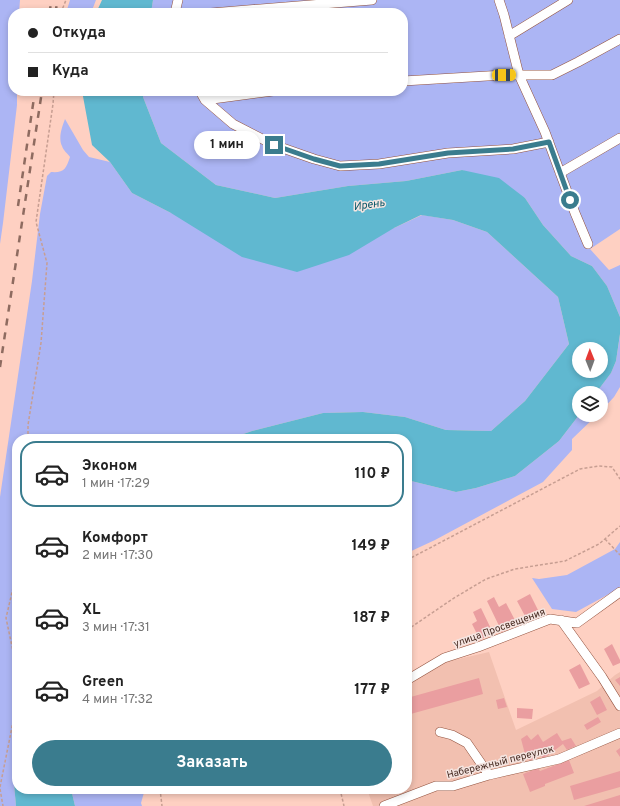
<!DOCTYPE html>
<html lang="ru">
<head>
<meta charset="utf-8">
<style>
  body { margin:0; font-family:Overpass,sans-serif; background:#f6f6f6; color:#222; height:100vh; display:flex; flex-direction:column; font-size:15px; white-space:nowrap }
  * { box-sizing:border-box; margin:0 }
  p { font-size:13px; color:#767676 }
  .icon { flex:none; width:22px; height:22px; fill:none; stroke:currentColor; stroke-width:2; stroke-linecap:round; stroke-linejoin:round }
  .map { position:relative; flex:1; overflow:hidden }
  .details { position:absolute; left:12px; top:434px; width:400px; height:360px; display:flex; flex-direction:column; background:#fff; border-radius:16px; box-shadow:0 2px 6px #0003 }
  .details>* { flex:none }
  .banner { position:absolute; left:8px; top:8px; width:400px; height:88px; border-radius:16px; box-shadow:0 2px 6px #0003; display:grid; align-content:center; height:88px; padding:0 20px; background:#fff }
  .needle { width:26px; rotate:359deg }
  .tools { position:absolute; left:572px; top:342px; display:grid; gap:8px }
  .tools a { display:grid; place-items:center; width:36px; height:36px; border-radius:50%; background:#fff; box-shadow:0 2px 6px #0003; font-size:20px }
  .end { position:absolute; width:18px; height:18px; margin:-9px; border:5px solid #3a7c8e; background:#fff; box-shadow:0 0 0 2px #fff }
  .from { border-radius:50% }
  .bubble { position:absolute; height:28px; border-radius:14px; background:#fff; box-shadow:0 2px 6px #0003; font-size:13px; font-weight:700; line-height:28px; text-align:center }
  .car { position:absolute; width:12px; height:24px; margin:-12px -6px; border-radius:5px; box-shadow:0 0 3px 1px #0007; background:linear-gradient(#f5c518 24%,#345 0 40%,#f5c518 0 76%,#345 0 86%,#f5c518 0) }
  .banner b { display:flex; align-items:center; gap:14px; height:38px; font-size:15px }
  .banner b+b { border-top:1px solid #e0e0e0 }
  .banner i { width:10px; height:10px; background:#222 }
  ul { padding:7px 0 0; list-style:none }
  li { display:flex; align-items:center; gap:12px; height:66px; margin:0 8px 6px; padding:0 12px; border:2px solid transparent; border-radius:16px }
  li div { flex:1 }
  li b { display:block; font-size:15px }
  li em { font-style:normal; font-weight:700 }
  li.selected { border-color:#3a7c8e }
  li>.icon { width:36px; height:36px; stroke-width:1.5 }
  .action { display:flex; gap:8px; margin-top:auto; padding:8px 20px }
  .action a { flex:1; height:46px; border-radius:24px; background:#3a7c8e; color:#fff; font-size:16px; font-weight:700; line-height:46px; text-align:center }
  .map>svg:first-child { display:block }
</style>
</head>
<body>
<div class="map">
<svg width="620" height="806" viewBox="0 0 620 806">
  <rect width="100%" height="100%" fill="#fed0c2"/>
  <path fill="#f2c0b0" d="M489,652L516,730L597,691L615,675L620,672V806H373L367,789H407V676L432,665Z"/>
  <path fill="#acb5f4" d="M0,0H20L19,13H13V91H17V105L3,223L0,244Z
    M70,0H96L91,13H66Z
    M153,0H620V229L590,249L609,270L620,265V317L607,286L592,266L571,256L543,225L525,198L462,170L406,181L348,186L275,198L216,185L161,143L143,97L144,91H403V13H151Z
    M65,119L83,150L89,157L110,162L132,193L171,213L394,228L422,215L453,220L487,232L558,297L569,344L525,401L491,431L446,430L405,417L363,412L323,413L252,431L229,439H17V752L13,773L16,806H0V497L32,281L40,214L47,176L51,172C64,173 66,169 70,157C68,154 63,150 62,146C58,138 62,127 65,119Z
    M620,335V387L614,397L601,411V393H596L611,373L616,361Z
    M579,415H597L572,439V450L543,482L435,540L407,553V480L456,492L476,488L515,476L559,441Z
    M620,542V588L576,612L552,609L532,578L539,579L567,575L615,549Z
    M71,789H145L141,803L142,806H75Z"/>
  <path fill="#60b8d0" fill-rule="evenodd" d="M102,0H153L151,13H96Z
    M82,91H144L143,97L161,143L216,185L275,198L348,186L406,181L462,170L499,178L525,198L543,225L571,256L592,266L607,286L620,317V334L616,361L611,373L596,393H579V415L559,441L515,476L476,488L456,492L407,480V439H229L252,431L323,413L363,412L405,417L446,430L491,431L525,401L569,344L558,297L487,232L453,220L421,215L394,228L349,255L297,272L242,257L171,213L132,193L110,162L92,145ZM579,349H601V371H579Z
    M17,752V789H71L75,806H16L13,773Z"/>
  <path fill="#ea9ea0" d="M530,594L538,610L525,616L517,601Z
    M494,597L499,607L506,603L517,624L502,632L487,601Z
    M481,608L493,633L480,640L472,624L477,621L473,612Z
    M612,644L620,660V663L613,666L604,649Z
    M580,664L590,684L579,689L569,670Z
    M620,677V686L615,680Z
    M479,678L483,694L407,715V698Z
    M600,696L607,710L597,715L590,702Z
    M504,698L507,707L498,709L496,700Z
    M517,708L533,709L532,719L517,718Z
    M598,717L601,722L587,730L584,725Z
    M557,733L562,741L571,738L576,746L567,750L563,744L543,759L540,754L530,761L525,754L521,739L527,735L531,740L538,734L543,742Z
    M620,748V757L616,751Z
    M569,760L574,773L545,784V786L530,792L523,774L538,768L540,771Z
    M620,771V787L574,800L570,786Z
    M620,795V806H584Z"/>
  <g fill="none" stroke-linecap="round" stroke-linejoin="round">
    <g stroke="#93523e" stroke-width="10">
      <path id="minor" d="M499,0L504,15L519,75L545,132L575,213L588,244
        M175,13L178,0
        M211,13L372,0
        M509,36L568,0
        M403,81L504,75H552L578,62L620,39
        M200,91L205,100L233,124L274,145L314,159L340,166L379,164L448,153L513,149L549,142
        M205,100L273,91
        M560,173L620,138
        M561,620L602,677L620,706
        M407,680L444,658L478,647L550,619L577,623L620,592
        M440,732L452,735L467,743L489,775
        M384,806L436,786H453L489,775L559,759L620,733"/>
    </g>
    <path stroke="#c79e92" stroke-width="1.5" stroke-dasharray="3 2" stroke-linecap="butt" d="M61,13L62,10L66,0
      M28,439V425L41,343L47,263L36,222L53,104L54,91
      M605,539L620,555
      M407,560L580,469L599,466L612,467L620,479
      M407,630L454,598L486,579L515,569L565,561L599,544L620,526
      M0,787L16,707L17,670L6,618L17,571
      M0,789L3,806
      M160,789L162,806
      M340,789L344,806"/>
    <use href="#minor" stroke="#fff" stroke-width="9"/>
    <path stroke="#8e6b60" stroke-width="2.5" stroke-dasharray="7 7" stroke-linecap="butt" d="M49,13L52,0
      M55,13L58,0
      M18,206L35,91
      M0,367L42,91"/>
  </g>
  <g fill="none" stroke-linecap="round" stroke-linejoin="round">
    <path stroke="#3a7c8e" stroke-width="5" d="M274,145L314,159L340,166L379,164L448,153L513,149L549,142L570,200"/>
  </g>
  <g text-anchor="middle" stroke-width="3" stroke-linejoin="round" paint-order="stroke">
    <g font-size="10" fill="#472b22" stroke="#f5e5e1">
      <text transform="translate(499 627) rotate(-20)" y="4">улица Просвещения</text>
      <text transform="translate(500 761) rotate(-14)" y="4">Набережный переулок</text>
    </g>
    <g font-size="11" font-style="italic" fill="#075667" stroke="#f5e5e1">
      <text transform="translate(369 204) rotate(-8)" y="4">Ирень</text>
    </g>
  </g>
</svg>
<div class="tools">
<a><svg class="needle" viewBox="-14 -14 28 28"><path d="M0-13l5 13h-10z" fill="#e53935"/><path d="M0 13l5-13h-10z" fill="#767676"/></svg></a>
<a><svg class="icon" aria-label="layers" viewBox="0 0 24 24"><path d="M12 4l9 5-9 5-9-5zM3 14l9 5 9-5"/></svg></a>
</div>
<i class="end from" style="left:570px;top:200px"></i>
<i class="end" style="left:274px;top:145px"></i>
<div class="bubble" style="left:194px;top:131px;width:66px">1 мин</div>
<i class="car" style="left:504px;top:75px;rotate:89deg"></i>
<div class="banner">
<b><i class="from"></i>Откуда</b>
<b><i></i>Куда</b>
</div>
<section class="details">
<ul>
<li class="selected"><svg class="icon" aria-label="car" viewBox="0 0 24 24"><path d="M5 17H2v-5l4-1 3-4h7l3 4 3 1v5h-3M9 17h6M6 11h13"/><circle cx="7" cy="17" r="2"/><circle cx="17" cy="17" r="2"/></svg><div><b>Эконом</b><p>1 мин · 17:29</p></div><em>110 ₽</em></li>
<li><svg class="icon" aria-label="car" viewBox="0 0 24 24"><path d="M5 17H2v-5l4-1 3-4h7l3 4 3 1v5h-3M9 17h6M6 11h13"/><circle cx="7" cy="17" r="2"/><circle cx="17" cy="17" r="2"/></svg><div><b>Комфорт</b><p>2 мин · 17:30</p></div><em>149 ₽</em></li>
<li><svg class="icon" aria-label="car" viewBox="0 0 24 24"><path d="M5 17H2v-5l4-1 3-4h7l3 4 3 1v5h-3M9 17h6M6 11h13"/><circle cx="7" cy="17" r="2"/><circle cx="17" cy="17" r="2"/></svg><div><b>XL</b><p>3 мин · 17:31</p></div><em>187 ₽</em></li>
<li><svg class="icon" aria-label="car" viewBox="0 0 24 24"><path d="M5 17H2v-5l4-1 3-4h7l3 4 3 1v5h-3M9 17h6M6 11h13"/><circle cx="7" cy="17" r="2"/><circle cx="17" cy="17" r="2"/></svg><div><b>Green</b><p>4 мин · 17:32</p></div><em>177 ₽</em></li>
</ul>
<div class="action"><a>Заказать</a></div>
</section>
</div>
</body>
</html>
